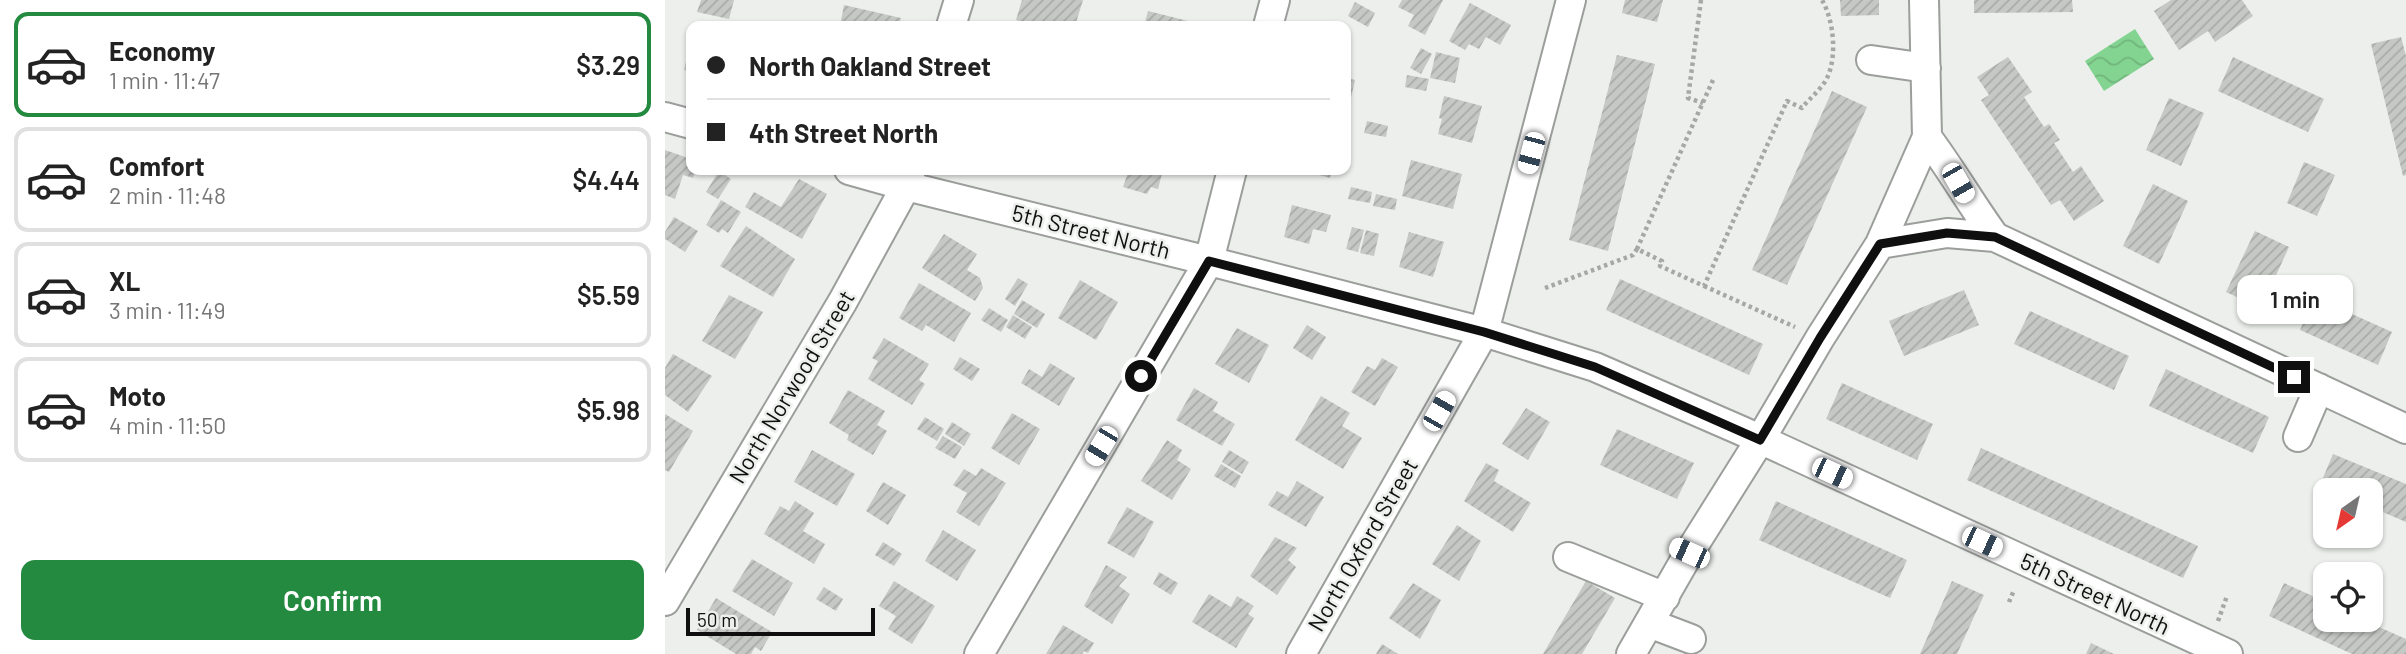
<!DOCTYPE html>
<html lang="en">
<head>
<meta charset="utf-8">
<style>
  body { margin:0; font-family:Barlow,sans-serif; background:#f6f6f6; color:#222; height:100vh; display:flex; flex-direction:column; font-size:26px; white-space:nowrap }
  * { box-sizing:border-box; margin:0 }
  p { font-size:23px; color:#767676 }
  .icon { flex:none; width:38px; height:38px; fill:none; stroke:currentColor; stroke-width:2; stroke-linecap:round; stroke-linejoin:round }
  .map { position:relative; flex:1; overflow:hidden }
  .drawer { display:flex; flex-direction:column; background:#fff; width:665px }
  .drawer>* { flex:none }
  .hud { position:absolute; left:21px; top:21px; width:665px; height:154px; border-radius:14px; box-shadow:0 2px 5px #0004; display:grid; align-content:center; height:154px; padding:0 21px; background:#fff }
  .needle { width:46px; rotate:214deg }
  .buttons { position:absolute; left:1648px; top:478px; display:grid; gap:14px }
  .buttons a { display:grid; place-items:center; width:70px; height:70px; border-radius:14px; background:#fff; box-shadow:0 2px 5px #0004; font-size:35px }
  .scale { position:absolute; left:21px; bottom:18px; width:189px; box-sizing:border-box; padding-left:7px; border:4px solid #0e0f0e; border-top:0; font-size:19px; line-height:24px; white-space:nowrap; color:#0e0f0e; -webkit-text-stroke:5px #ecefec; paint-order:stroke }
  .end { position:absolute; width:32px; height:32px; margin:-16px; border:9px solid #0e0f0e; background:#fff; box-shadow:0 0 0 4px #fff }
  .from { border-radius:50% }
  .bubble { position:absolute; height:49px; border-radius:14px; background:#fff; box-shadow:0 2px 5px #0004; font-size:23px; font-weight:600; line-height:49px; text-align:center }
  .car { position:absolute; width:21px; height:42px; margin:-21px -10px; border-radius:9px; box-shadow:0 0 5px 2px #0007; background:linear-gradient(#fff 24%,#345 0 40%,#fff 0 76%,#345 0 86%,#fff 0) }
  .hud b { display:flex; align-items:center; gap:24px; height:66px; font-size:26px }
  .hud b+b { border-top:2px solid #e0e0e0 }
  .hud i { width:18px; height:18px; background:#222 }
  ul { padding:12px 0 0; list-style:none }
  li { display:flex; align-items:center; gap:21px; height:105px; margin:0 14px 10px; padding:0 7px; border:4px solid #e0e0e0; border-radius:14px }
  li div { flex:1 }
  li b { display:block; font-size:26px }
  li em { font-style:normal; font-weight:600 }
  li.active { border-color:#248a40 }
  li>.icon { width:63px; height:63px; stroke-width:1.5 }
  .primary-button { display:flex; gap:14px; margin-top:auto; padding:14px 21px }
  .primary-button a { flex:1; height:80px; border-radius:14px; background:#248a40; color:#fff; font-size:28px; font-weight:600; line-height:80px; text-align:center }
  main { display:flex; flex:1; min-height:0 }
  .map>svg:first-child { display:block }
</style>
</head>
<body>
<main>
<section class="drawer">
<ul>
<li class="active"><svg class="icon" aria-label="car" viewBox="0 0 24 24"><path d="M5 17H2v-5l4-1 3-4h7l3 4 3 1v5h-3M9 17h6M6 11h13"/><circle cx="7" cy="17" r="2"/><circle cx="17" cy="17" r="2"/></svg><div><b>Economy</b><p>1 min · 11:47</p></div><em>$3.29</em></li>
<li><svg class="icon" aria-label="car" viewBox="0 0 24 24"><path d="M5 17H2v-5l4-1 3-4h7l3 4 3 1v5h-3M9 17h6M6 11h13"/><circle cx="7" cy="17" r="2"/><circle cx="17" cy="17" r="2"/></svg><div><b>Comfort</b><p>2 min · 11:48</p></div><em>$4.44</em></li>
<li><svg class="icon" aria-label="car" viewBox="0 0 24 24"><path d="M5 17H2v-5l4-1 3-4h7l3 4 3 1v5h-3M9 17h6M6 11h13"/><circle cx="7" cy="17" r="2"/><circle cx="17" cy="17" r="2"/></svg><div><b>XL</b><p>3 min · 11:49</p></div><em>$5.59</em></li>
<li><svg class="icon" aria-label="car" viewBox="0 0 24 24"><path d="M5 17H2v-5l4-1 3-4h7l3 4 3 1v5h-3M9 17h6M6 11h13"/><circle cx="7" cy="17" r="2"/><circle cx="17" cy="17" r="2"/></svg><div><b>Moto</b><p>4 min · 11:50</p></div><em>$5.98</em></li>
</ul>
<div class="primary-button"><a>Confirm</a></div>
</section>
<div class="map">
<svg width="1741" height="654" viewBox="0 0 1741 654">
  <defs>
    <pattern id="water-waves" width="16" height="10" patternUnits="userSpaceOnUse" patternTransform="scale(1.75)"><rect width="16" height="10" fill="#84d491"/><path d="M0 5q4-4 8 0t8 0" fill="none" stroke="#71b57c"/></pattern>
    <pattern id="building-hatch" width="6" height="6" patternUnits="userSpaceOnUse" patternTransform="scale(1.75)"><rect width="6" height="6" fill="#c6c8c6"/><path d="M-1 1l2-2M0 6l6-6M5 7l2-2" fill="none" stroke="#a9aba9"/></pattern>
  </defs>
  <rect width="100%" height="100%" fill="#ecefec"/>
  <path fill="url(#water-waves)" d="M1470,29L1489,59L1439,91L1420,61Z"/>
  <path fill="url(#building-hatch)" d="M36,0H69L64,19L32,12Z
    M357,0H418L410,26H371L351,20Z
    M737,0H778L760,35L743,26L749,15L733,7Z
    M960,0H998L992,22L957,13Z
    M1175,0H1214V15L1176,16Z
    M1309,0H1407L1408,12L1309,13Z
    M1506,0H1577L1588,16L1550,42L1543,31L1514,50L1489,11Z
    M690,2L710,13L703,27L683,16Z
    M805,3L846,25L835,45L821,37L814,49L804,44L800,50L784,41Z
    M179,5L236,18L234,26H175Z
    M483,11L539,25V26H479Z
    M1736,37L1741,56V175L1738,176L1706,44Z
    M25,47H26V72L19,70Z
    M756,48L767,54L756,74L745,68Z
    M771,52L795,58L790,83L765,78Z
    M952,55L990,64L943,251L904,240Z
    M1343,57L1367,92L1359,97L1379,127L1384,124L1395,140L1389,143L1408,172L1416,166L1439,201L1409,221L1395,200L1386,205L1316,100L1324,95L1312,77Z
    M1568,57L1659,99L1643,132L1553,91Z
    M742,75L764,79L761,91L740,87Z
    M681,78L690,80L683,111L681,110Z
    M1167,91L1202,107L1122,285L1087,270Z
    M779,96L817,106L807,143L773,134L777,119L774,118Z
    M1504,98L1539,113L1516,166L1481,150Z
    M702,121L723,126L721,137L699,133Z
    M0,150L26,159V170H31L28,178L18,175L10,199L0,195Z
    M746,160L797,174L788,209L737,196Z
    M1639,162L1670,175L1652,216L1622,203Z
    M464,170H498L493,189L486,187L482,194L458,187Z
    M637,170H667L665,178Z
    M54,171L66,179L53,199L41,192Z
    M134,179L162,194L137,239L80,207L89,192L116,207Z
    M1488,184L1523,201L1494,264L1458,246Z
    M686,187L707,192L705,203L683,199Z
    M711,194L732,199L730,210L708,206Z
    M56,200L76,212L63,233L57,229L54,233L41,225Z
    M627,205L666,215L661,232L648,229L644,244L619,237Z
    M9,217L33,231L20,252L0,239V232Z
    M81,226L130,259L108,297L55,266Z
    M687,227L699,230L693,252L681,249Z
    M701,230L714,234L709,256L695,253Z
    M1590,231L1624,247L1596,308L1561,292Z
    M744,232L779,242L768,277L734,267Z
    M279,234L312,254L302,270L315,278L318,288L310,301L257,268Z
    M353,278L363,284L350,306L340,299Z
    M955,279L1098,344L1084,375L941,310Z
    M415,280L453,302L431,340L393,318Z
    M254,283L306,313L289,342L261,325L257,331L234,318Z
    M1299,290L1314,325L1239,356L1224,321Z
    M64,295L98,312L70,359L37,341Z
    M1649,297L1727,332L1713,365L1635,330Z
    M357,300L380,314L372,328L349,314Z
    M324,308L343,320L336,332L316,320Z
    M1365,311L1464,356L1449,390L1349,344Z
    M348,315L367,327L360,339L341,327Z
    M642,325L661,337L647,360L628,348Z
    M572,328L604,345L584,383L550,364Z
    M219,338L264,364L254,380L260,384L247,405L203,379L213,361L207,358Z
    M8,354L47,376L23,412L0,395V368Z
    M295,357L315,369L307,381L288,369Z
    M717,358L733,367L710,406L686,392L702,366L710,370Z
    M385,363L410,378L394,406L356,383L364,369L377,377Z
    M1501,369L1604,417L1588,453L1484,406Z
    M1177,383L1268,424L1252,460L1161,419Z
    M529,388L553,402L548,411L570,424L557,446L511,420Z
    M183,390L220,411L212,425L222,431L208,455L182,440L184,435L164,423Z
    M656,396L685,413L677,426L697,438L678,469L630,440Z
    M861,408L885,422L863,460L837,444Z
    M347,413L375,429L354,465L326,448Z
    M0,414L28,431L4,472L0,470Z
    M260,417L279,429L272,441L252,429Z
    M287,422L306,434L299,446L280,434Z
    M952,429L1029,463L1012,499L935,465Z
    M278,436L297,447L290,459L270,448Z
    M502,440L517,450L512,460L526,469L507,500L476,481Z
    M1316,448L1533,546L1518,578L1302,480Z
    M147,450L190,474L172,506L129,482Z
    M564,450L584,462L577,474L557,462Z
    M1668,454L1741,484V522L1706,507V490H1666L1655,485Z
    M821,463L834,470L829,481L866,503L848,532L799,501Z
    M556,464L576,476L570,488L549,476Z
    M316,468L341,483L314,526L291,512L302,493L288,485L299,469L311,476Z
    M632,481L659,497L641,527L603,505L612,491L623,497Z
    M218,482L241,495L223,525L201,511Z
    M130,501L149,513L138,531L160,544L149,564L99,534L115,506L124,511Z
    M1111,501L1242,560L1225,598L1094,540Z
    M462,507L489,522L469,558L442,543Z
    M792,525L816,541L794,581L767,564Z
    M278,530L311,550L292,581L260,561Z
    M610,537L632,548L623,560L631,567L612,595L585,576Z
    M218,542L237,554L229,566L210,555Z
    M87,559L128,583L109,616L67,591Z
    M441,565L462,577L454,586L465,594L447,624L419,606Z
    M494,572L513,583L506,595L488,584Z
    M229,581L270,606L247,644L223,629L231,616L214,606Z
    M921,581L950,598L917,654H878Z
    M1287,581L1319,595L1292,654H1255Z
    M748,583L776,600L755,639L724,618Z
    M1619,583L1661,602V620H1698L1741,639V654H1687L1604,616Z
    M159,587L178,599L171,611L151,599Z
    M544,594L566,607L572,596L589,606L583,614L589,618L571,648L527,622Z
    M51,598L107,632L96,651L90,647L86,654H71L32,630Z
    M398,625L429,643L423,653L419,651L417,654H381Z
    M1426,643L1449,654H1421Z
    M717,644L733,654H711Z"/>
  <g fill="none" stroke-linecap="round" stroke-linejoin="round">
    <g stroke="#9b9e9b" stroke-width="32">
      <path id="minor" d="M286,26L294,0
        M603,26L610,0
        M1206,60L1261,68
        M0,117L26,124
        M1262,137C1286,169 1306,204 1330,237
        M184,170L241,186L544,261L819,332L930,367L1077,431L1563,654
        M1215,244L1282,233L1330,237L1741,429
        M1633,437L1654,388
        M903,557L1000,597
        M0,601L178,301L241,186L246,170
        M984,623L1026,639
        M314,654L544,261L567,170
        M636,654L819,332L906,0
        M966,654L1024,553L1095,440L1155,338L1215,244L1262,137L1259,0"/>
    </g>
    <path stroke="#a5a8a5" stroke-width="4.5" stroke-dasharray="3.5 3.5" stroke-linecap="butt" d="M1036,0L1023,98L1038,103
      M1048,80L972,249L997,261L995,266L1039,286L1122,101L1137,108C1143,100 1150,95 1156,87C1174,67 1170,22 1157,0
      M1039,286L1130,327
      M880,288L968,255L972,249
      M1344,602L1349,590
      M1553,621L1562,596"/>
    <use href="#minor" stroke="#fff" stroke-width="28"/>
  </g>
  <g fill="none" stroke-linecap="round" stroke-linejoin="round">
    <path stroke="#0e0f0e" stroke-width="9" d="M476,376L544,261L819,332L930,367L1095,440L1155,338L1215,244L1282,233L1330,237L1629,377"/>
  </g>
  <g text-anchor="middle" stroke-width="5" stroke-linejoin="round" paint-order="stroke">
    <g font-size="23" fill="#0e0f0e" stroke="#ecefec">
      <text transform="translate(426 232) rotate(14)" y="8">5th Street North</text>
      <text transform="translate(127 387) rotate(-59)" y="8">North Norwood Street</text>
      <text transform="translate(698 545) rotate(-60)" y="8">North Oxford Street</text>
      <text transform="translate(1430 594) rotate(25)" y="8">5th Street North</text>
    </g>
  </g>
</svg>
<div class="buttons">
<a><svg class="needle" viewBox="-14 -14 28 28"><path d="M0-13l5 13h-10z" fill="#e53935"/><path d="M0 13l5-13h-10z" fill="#767676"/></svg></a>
<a><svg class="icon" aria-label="locate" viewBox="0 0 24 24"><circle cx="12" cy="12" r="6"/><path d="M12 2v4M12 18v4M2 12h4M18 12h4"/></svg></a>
</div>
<div class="scale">50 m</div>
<i class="end from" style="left:476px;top:376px"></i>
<i class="end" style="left:1629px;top:377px"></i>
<div class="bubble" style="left:1572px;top:275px;width:116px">1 min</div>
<i class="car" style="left:866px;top:153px;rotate:195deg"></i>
<i class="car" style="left:1293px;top:183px;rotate:150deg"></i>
<i class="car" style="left:774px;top:411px;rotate:30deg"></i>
<i class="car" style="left:436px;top:446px;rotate:211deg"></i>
<i class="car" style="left:1167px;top:473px;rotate:115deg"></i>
<i class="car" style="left:1317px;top:542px;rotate:115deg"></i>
<i class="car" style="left:1024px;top:553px;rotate:294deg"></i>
<div class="hud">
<b><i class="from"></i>North Oakland Street</b>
<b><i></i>4th Street North</b>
</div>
</div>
</main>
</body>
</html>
